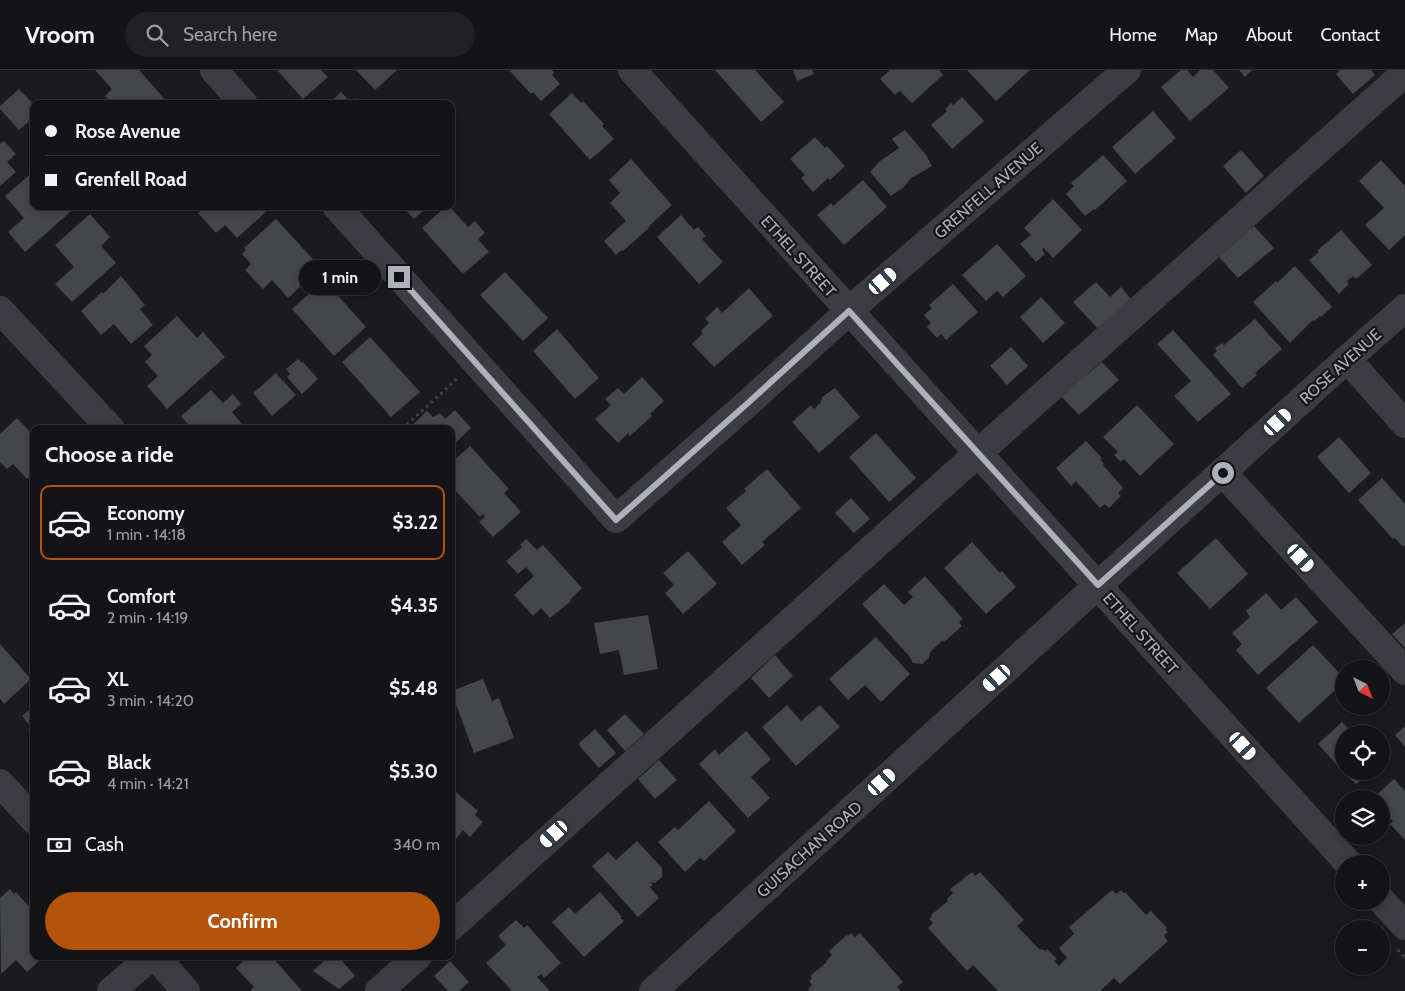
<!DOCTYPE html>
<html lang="en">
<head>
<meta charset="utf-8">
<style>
  body { margin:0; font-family:Cabin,sans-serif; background:#212123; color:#f1f3f6; height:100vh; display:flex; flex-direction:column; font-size:19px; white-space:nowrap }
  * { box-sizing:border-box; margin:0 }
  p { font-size:16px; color:#9d9ea1 }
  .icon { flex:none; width:28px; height:28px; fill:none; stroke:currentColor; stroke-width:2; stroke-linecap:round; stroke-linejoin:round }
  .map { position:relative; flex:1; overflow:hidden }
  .details { position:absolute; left:30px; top:355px; width:425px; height:535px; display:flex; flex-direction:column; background:#141416; border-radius:10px; box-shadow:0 2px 8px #0003,0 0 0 1px #333335 }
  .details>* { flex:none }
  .top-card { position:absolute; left:30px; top:30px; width:425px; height:110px; border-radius:10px; box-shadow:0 2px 8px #0003,0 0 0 1px #333335; display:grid; align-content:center; height:110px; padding:0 15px; background:#141416 }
  .needle { width:32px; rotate:138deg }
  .fabs { position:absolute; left:1335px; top:590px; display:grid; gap:10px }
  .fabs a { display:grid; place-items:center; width:55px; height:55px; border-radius:50%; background:#141416; box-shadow:0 2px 8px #0003,0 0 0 1px #333335; font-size:25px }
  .end { position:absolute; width:22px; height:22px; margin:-11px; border:6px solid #aeb1bb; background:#111; box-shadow:0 0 0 2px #111 }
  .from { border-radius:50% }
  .bubble { position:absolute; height:35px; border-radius:18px; background:#141416; box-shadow:0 2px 8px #0003,0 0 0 1px #333335; font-size:16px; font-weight:700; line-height:35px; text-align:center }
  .car { position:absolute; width:15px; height:30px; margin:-15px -8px; border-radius:6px; box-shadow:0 0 4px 1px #0007; background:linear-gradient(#fff 24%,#345 0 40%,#fff 0 76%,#345 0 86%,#fff 0) }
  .top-card b { display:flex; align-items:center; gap:18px; height:48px; font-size:19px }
  .top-card b+b { border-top:1px solid #333335 }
  .top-card i { width:12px; height:12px; background:#f1f3f6 }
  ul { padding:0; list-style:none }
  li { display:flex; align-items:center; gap:15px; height:75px; margin:0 10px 8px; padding:0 5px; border:2px solid transparent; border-radius:10px }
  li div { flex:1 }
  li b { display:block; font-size:19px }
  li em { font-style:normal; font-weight:700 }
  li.selected { border-color:#b45309 }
  li>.icon { width:45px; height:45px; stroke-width:1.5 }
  h2 { padding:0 15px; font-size:22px; line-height:60px }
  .pay { display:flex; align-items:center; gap:12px; height:55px; padding:0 15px; font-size:19px }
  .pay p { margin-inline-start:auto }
  .button { display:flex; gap:10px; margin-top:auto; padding:10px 15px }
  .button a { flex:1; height:58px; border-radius:30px; background:#b45309; color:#fff; font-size:20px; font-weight:700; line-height:58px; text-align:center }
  header { display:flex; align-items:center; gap:30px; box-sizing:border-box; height:70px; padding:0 25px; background:#141416; border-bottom:1px solid #333335 }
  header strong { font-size:24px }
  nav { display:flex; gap:28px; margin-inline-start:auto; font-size:18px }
  .search { width:350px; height:45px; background:#212123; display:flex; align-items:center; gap:12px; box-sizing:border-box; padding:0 18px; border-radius:28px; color:#9d9ea1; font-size:19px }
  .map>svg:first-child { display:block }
</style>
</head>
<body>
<header>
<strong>Vroom</strong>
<div class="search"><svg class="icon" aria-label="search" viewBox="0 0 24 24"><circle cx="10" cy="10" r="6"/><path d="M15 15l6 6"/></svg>Search here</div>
<nav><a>Home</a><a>Map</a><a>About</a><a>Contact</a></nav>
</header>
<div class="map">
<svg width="1405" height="921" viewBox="0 0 1405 921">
  <rect width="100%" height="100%" fill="#1b1a1d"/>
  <path fill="#45464a" d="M95,0H139L168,33L126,34L122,30L119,34H112L105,26L112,19Z
    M277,0H321L328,7L303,29Z
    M356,0H397L375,20Z
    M509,0H552L554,3L552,5L560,14L541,31L533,22L531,24Z
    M715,0H755L784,32L761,52Z
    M793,0H812L814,4L797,11Z
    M890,0H939L943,5L912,33L900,21L895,25L880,9Z
    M967,0H1030L996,31Z
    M1181,0H1187L1193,7L1200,0H1213L1229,18L1190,51L1161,17Z
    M1239,0H1252L1245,7Z
    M1340,0H1371L1375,5L1353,24L1336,4Z
    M19,19L34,35V47L19,60L0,39V36Z
    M341,22L351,33L357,28L362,34H329Z
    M572,23L581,33L583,31L604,54L602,56L614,69L590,90L549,44Z
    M962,27L984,51L952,79L931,55L947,41L945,39L951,33L953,35Z
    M1153,41L1176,68L1135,104L1112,77Z
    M905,60L926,85L932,96L910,109L903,118L891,126L870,102L880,91L899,78L892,69Z
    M815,67L825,78L827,76L845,96L830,110L828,108L813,122L801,108L805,105L790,89Z
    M4,71L16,84L7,92L16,102L0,116V74Z
    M1241,80L1264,106L1246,123L1223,96Z
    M1103,85L1127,111L1095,140L1094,139L1085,146L1066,124L1074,116L1071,113Z
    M631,89L672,135L649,156L650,157L623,181L622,180L616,185L604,171L626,151L610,133L620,123L609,110Z
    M1381,90L1405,116V165L1389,180L1365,155L1384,138L1359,111Z
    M34,101V136H77L25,182L8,162L24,148L5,126Z
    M863,110L887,137L844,175L817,145L831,133L833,136Z
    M1053,129L1082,160L1053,188L1044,178L1042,180L1045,184L1036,192L1020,174L1031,165L1024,158Z
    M206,136H264L268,140L237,168L225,155L216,163L198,143Z
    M402,136H429L414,149Z
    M446,136H449L468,157L475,151L485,163L478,169L489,182L463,204L422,158Z
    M90,144L110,167L101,176L116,193L72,232L55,214L74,197L55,175Z
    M681,145L694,160L698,157L706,166L702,169L723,192L699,214L657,167Z
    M276,149L321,198L288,228L272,210L263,219L245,200L251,194L242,184L246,180L244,178Z
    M1254,156L1274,178L1238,208L1219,187Z
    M1341,160L1372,195L1356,209L1353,206L1347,211L1349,214L1339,224L1309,190L1319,182L1317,181Z
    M997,174L1026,206L1003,227L997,221L986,231L962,205Z
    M1295,196L1332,237L1321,247L1320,246L1314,251L1313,250L1290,273L1253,232L1276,211L1277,213Z
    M505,202L548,248L523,271L480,225Z
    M121,206L145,235L140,239L153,255L131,274L114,254L101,265L81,241L102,222L103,224Z
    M324,210L366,257L334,286L292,239Z
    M1096,212L1110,227L1121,217L1131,229L1098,259L1073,232Z
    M953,214L978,242L946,270L941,264L937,268L927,257L931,253L924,245L932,238L929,235Z
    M749,218L773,246L714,297L692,274L703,263L701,261L709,253L705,249L717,237L722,243Z
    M1041,227L1065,253L1043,273L1020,247Z
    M177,246L197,268L203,262L225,287L167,339L147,316L158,306L145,292L152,285L144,276Z
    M1255,249L1282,279L1255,303L1257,305L1242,318L1213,285L1217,281L1215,278L1222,273L1224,275Z
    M557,259L599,308L575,329L533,281Z
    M1173,260L1231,324L1198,352L1174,326L1191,311L1157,274Z
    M370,267L420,322L391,347L342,292Z
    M1011,277L1028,296L1007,315L990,296Z
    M298,289L302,293L303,292L318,309L302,324L287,307L290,304L286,299Z
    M1102,292L1119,310L1079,345L1061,326L1086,304L1087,305Z
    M276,303L296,325L272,346L253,323Z
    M642,307L664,331L650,344L652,346L630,366L628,363L618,373L595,349L611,335L605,329L618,318L624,324Z
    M835,318L860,347L819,383L792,352L811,335L814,339L821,332L822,327Z
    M211,320L223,333L233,324L241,334L232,342L246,359H192L181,346Z
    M1137,335L1174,374L1140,406L1124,389L1121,392L1114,385L1118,382L1103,367Z
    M455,340L471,358L451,377V359H408L427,341L433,347L440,343L445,349Z
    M17,348L34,366V403L27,409L13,394L7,399L0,392V364Z
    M876,363L916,408L889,432L849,387Z
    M1339,367L1371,403L1349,423L1317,387Z
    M1086,371L1102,388L1100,389L1104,394L1103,395L1123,418L1118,423L1121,426L1109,438L1105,434L1100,438L1076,411L1071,416L1056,398Z
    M470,376L509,419L504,423L521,442L493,467L479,452L485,447L483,444L480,447L451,416V393Z
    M767,399L801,438L762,472L765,475L742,495L722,472L741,455L726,438L746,421L744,419Z
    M1382,408L1405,434V475L1403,477L1395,468L1393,469L1358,430Z
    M851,428L870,449L854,463L835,443Z
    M1216,468L1248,504L1210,539L1177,503Z
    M526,469L537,480L543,475L582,518L570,530L571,531L550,548L541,538L533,546L514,525L534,506L526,497L518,504L506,491L522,477L520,475Z
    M972,472L1000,503L1002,501L1016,517L986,544L944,498Z
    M688,481L717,514L683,544L665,523L674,515L663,503Z
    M925,506L963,549L959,552L962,556L944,572L943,570L930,582L929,588L922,594L913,593L909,586L862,534L884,514L904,535L913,527L908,522Z
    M1266,523L1281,540L1296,527L1318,552L1258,605L1236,580L1242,574L1232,563L1250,547L1246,541Z
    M648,545L658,599L624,605L619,580L600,584L594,553Z
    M1405,553V578L1392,564Z
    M876,567L910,604L881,632L865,615L848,630L829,609Z
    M0,574L31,609L4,634L0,629Z
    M1313,575L1344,608V612L1299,653L1266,618Z
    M775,585L793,606L769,628L751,608Z
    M483,609L492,631L499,628L514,668L474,683L451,621Z
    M787,635L801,651L820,635L840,657L796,696L762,657Z
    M34,636V666L28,659L31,657L22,646Z
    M625,644L644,664L625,681L607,660Z
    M1342,652L1351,661L1357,655L1365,664H1344V701H1371L1356,714L1347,706L1318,674Z
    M1405,656V677L1395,665Z
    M595,659L616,683L599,698L578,674Z
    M746,661L771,689L751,707L770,728L748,748L699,694L715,679L719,685Z
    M659,690L677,710L655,729L638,709Z
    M1394,709L1405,721V770L1390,754L1393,751L1381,738V729H1372Z
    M451,718L478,741L475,745L483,752L470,767L463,760L451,775Z
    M709,731L736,761L704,791L700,788L685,802L658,772L675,757L678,760Z
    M637,771L662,798V807L655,813L650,812L653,815L650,817L659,828L638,847L592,796L608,782L616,790Z
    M972,802L975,806L980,802L1024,850L1017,856L1040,880L1042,879L1045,881L1047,879L1057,889L1054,891L1059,896L1067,888L1059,878L1074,864L1069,857L1112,820L1116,824L1121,820L1124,823L1125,822L1146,845L1151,841L1167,858L1165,859L1168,862L1164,866L1168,871L1120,914L1114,908L1100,921H998L973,895L967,901L928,858L933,853L929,849L932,847L931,845L948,831L947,829L953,823L950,819Z
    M10,819L14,824L16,822L34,842V886H44L27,902L16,890L1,904L0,828Z
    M600,822L622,847L620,848L624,851L584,887L552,852L569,837L575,844Z
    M516,850L524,858L527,855L561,893L544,908L541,904L537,907L550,921H512L486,893L506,875L498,866Z
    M851,863L855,867L860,863L903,912L897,917L901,921H810L808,919L812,915L809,911L812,908L810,906L827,892L826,891L832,885L829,881L847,865L848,866Z
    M248,886H271L302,921H250L254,917L236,898Z
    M329,886H338L355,906L339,919L313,901Z
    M450,891L469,912L459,921H448L434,906Z"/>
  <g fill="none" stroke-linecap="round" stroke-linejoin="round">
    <path stroke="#424348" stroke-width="3" stroke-dasharray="2.5 4" stroke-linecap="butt" d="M402,359L458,308
      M1381,797L1390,806
      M1398,880L1405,888"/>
    <path stroke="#3c3c42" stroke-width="28" d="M214,0L244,34
      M632,0L1349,794
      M336,136L616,449L749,332L868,224L1127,0
      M0,240L111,359
      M1347,289L1405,354
      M1223,403L1405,601
      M0,713L34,750
      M1381,830L1405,856
      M451,857L997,366L1405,3
      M155,886L186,921
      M111,921L152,886
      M379,921L418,886
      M653,921L1098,515L1347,289L1405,238"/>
  </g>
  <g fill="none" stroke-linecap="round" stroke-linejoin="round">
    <path stroke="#aeb1bb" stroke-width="6" d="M399,207L616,450L749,332L849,241L1098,515L1223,403"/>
  </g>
  <g text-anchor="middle" stroke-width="4.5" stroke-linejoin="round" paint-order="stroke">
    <g font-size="16" fill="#aeb1bb" stroke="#161518">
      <text transform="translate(988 120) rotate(-41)" y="6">GRENFELL AVENUE</text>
      <text transform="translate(799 186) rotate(48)" y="6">ETHEL STREET</text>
      <text transform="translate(1340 296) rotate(-42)" y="6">ROSE AVENUE</text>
      <text transform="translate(1141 563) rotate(48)" y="6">ETHEL STREET</text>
      <text transform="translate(809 779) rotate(-42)" y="6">GUISACHAN ROAD</text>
    </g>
  </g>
</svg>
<div class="fabs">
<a><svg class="needle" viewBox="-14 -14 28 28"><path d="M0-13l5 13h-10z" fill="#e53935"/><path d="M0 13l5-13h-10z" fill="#9d9ea1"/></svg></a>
<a><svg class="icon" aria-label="locate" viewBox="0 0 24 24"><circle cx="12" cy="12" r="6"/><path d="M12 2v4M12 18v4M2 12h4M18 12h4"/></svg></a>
<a><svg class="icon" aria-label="layers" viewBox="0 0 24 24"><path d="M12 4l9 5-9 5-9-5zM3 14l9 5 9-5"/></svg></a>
<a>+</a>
<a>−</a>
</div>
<i class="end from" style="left:1223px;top:403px"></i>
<i class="end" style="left:399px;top:207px"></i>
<div class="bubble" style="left:299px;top:190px;width:82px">1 min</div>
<i class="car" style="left:883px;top:211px;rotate:49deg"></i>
<i class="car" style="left:1278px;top:352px;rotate:47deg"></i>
<i class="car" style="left:1301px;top:488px;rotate:138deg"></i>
<i class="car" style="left:997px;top:608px;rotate:228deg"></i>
<i class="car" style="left:1243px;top:676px;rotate:138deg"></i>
<i class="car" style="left:882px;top:712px;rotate:48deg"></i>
<i class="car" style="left:554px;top:764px;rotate:228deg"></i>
<div class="top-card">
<b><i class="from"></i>Rose Avenue</b>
<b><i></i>Grenfell Road</b>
</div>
<section class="details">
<h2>Choose a ride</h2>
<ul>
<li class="selected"><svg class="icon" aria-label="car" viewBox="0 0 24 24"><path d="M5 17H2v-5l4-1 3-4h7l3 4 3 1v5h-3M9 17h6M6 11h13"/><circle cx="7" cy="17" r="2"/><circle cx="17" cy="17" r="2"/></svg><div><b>Economy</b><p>1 min · 14:18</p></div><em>$3.22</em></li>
<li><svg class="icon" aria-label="car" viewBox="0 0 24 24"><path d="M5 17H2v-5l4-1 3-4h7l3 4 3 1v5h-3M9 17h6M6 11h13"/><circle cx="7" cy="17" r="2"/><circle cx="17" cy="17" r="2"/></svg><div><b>Comfort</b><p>2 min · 14:19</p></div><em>$4.35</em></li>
<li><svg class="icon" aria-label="car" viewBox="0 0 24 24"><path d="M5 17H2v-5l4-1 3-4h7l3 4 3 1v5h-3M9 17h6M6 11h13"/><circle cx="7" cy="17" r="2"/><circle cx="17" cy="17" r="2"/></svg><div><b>XL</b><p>3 min · 14:20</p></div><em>$5.48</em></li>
<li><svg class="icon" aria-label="car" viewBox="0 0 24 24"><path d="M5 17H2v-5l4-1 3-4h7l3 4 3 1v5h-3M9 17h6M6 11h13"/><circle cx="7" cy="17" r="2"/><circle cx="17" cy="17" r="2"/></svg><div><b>Black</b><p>4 min · 14:21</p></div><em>$5.30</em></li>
</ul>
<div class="pay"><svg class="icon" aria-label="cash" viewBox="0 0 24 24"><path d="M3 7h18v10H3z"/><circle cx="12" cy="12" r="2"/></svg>Cash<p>340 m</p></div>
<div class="button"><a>Confirm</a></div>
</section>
</div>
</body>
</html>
